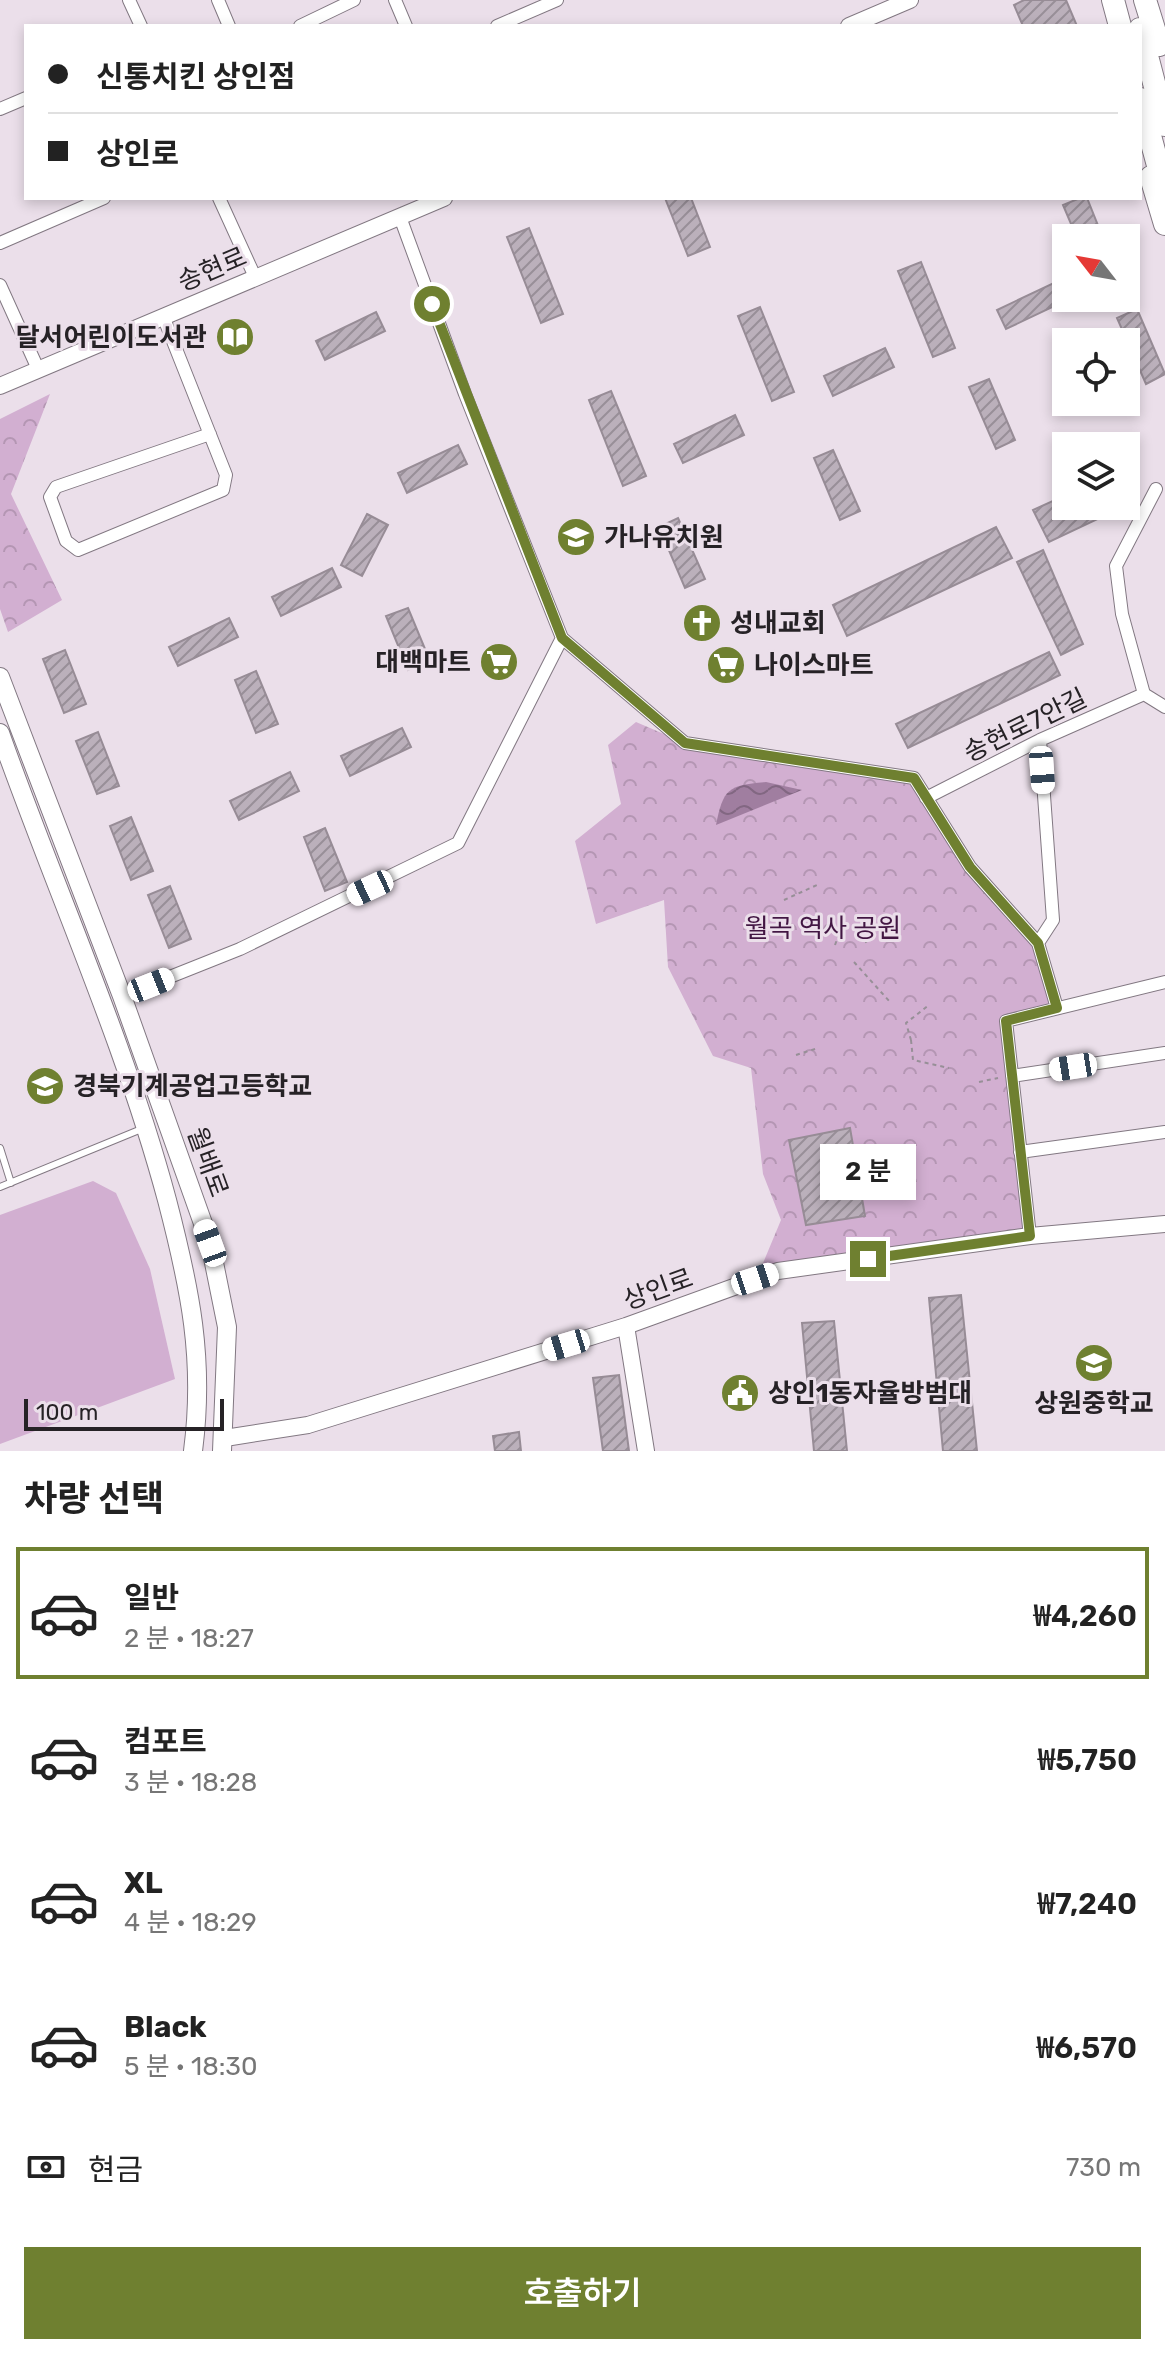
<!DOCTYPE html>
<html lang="ko">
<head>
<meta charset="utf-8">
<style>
  body { margin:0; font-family:Rubik,"Noto Sans KR",sans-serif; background:#f6f6f6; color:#222; height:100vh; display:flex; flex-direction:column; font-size:30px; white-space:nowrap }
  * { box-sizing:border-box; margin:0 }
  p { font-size:26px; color:#767676 }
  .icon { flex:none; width:44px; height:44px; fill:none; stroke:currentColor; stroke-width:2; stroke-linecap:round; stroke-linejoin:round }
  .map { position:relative; height:1451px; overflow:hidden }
  .details { display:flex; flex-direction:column; background:#fff; flex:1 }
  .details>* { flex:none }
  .hud { position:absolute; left:24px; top:24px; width:1118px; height:176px; border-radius:0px; box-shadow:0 4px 12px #0003; display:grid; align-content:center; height:176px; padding:0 24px; background:#fff }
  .needle { width:52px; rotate:301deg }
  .buttons { position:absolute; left:1052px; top:224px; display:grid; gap:16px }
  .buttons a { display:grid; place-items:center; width:88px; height:88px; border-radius:0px; background:#fff; box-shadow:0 4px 12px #0003; font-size:40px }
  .scale { position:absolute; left:24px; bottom:20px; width:200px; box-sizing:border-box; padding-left:8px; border:4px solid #262226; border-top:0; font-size:22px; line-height:28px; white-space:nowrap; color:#262226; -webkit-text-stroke:6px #ebdfea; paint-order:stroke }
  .end { position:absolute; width:36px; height:36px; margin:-18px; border:10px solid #6f8030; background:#fff; box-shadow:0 0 0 4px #fff }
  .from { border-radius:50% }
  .bubble { position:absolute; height:56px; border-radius:0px; background:#fff; box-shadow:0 4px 12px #0003; font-size:26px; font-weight:600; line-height:56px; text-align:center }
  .car { position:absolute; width:24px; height:48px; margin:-24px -12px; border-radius:10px; box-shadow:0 0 6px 2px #0007; background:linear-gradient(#fff 24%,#345 0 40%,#fff 0 76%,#345 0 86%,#fff 0) }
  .hud b { display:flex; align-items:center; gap:28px; height:76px; font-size:30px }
  .hud b+b { border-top:2px solid #e0e0e0 }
  .hud i { width:20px; height:20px; background:#222 }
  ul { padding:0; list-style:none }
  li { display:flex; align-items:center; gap:24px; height:132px; margin:0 16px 12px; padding:0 8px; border:4px solid transparent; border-radius:0px }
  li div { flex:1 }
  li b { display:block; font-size:30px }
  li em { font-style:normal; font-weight:600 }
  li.on { border-color:#6f8030 }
  li>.icon { width:72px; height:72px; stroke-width:1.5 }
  h2 { padding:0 24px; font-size:36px; line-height:96px }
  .pay { display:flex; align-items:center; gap:20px; height:88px; padding:0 24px; font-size:30px }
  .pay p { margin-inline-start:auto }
  .primary-button { display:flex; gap:16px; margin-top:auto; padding:16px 24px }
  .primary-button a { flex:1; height:92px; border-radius:0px; background:#6f8030; color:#fff; font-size:32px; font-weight:600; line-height:92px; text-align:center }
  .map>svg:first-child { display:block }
</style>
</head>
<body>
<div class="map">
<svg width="1165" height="1451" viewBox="0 0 1165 1451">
  <defs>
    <pattern id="park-crowns" width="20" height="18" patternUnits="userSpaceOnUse" patternTransform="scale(2)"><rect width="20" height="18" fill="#d2afd1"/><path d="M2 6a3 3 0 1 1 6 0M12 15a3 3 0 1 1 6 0" fill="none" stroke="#b496b3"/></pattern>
    <pattern id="water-waves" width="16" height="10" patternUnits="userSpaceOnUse" patternTransform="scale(2)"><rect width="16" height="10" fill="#a07ea0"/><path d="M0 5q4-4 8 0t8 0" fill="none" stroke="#826782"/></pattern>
    <pattern id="building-hatch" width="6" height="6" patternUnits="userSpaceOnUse" patternTransform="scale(2)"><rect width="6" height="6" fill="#bbb0bb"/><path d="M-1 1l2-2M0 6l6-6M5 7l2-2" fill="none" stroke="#988f98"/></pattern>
  </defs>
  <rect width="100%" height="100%" fill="#ebdfea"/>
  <path fill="url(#park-crowns)" d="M50,394L11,494L62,600L8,632L0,609V419Z
    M636,722L685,743L914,778L970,867L1038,943L1057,1008L1006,1021L1030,1236L761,1268L781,1220L763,1174L751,1068L713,1056L668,967L664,900L596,924L575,841L621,804L608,745Z"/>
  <path fill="#d2afd1" d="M93,1181L116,1193L150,1269L175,1379L0,1444V1215Z"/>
  <path fill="url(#water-waves)" d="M766,782L802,790L716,825C723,788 729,785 766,782Z"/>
  <path fill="url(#building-hatch)" stroke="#978c96" stroke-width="2" d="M1024,0H1066L1077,26H1023L1014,5Z
    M665,198H691L710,247L688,256Z
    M1080,198H1087L1103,238H1077L1063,205Z
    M529,228L563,314L541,323L507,237Z
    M921,262L955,348L933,357L898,271Z
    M1058,281L1067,300L1006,329L997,310Z
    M760,307L794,392L772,401L738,316Z
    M1137,309L1165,374L1146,384L1117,318Z
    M376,312L385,331L325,360L316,341Z
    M885,348L894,367L833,396L824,376Z
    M989,379L1015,440L996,449L969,387Z
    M611,391L646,476L623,486L589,400Z
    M735,415L744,435L683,463L674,444Z
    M458,445L467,464L407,493L398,473Z
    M833,450L860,511L840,520L814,458Z
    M1066,495V506H1125L1049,542L1033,510Z
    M367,514L388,525L362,576L341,565Z
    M678,518L705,579L685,588L659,527Z
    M996,527L1012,558L847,636L833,605Z
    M1043,550L1083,644L1061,655L1017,562Z
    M332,568L341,587L281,616L272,597Z
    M408,608L430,661L408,670L386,616Z
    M229,618L238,637L178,666L169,647Z
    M65,650L86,704L64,713L43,659Z
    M1049,652L1060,675L908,748L896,724Z
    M256,671L278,724L256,733L235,680Z
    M402,728L411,747L350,776L341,756Z
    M98,732L119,786L97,794L76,741Z
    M290,772L299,791L239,820L230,801Z
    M131,817L153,871L131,880L110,826Z
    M325,828L347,882L325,891L304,837Z
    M170,886L191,939L169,948L148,895Z
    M850,1128L865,1216L806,1225L789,1140Z
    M961,1295L977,1451H943L929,1298Z
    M834,1321L847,1451H814L802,1323Z
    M619,1375L629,1451H603L593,1378Z
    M519,1432L521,1451H495L493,1436Z"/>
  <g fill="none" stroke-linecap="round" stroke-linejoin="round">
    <g stroke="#827882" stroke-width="8">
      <path id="lane" d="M0,1148L11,1183
        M0,1187L144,1128"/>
    </g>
    <g stroke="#827882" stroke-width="14">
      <path id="street" d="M129,0L141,26
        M218,0L229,26
        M395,0L406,26
        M300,26L354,0
        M497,26L557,0
        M0,109L26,98
        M219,198L255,277
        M400,217L465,394L562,638L685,743L914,778L970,867L1038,943L1057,1008
        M0,243L104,198
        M0,285L38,369
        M163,316L226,475L223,490L78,550L66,541L50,497L56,487L210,434
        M1156,489L1116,566L1122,614L1144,694L1165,707
        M926,798L1040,740L1144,694
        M1038,943L1053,920L1040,740
        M122,996L240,949L458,843L562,638
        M1012,1076L1165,1053
        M1020,1152L1165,1132
        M1030,1236L1006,1021L1165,982"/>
    </g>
    <g stroke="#827882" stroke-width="18">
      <path id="secondary" d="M849,26L910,0
        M0,386L444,198
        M626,1326L646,1451
        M225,1438L308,1425L626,1326L778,1271L1030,1236L1165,1224"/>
    </g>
    <g stroke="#827882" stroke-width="20">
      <path id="primary" d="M0,677L122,996L210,1243L227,1327L222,1451
        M0,733C55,889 124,1040 167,1200C190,1288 205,1360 193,1451"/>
    </g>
    <g stroke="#827882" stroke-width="24">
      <path id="highway" d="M1113,0L1120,26
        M1145,0L1159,45
        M1140,29L1165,125
        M1140,99L1165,191
        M1151,177L1165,224"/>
    </g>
    <path stroke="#978f97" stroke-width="2" stroke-dasharray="4 4" stroke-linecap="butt" d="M784,900L817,885
      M861,932L868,946
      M835,945L843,923
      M854,962L890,1002
      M911,1040L913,1060L949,1068
      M911,1040L906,1023L929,1005
      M796,1055L818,1048
      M979,1082L998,1078"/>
    <use href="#lane" stroke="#fff" stroke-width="6"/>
    <use href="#street" stroke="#fff" stroke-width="12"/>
    <use href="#secondary" stroke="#fff" stroke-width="16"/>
    <use href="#primary" stroke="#fff" stroke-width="18"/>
    <use href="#highway" stroke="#fff" stroke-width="22"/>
  </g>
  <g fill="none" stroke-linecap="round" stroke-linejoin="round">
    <path stroke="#6f8030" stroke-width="10" d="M432,304L562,638L685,743L914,778L970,867L1038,943L1057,1008L1006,1021L1030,1236L868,1259"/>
  </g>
  <defs>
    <g id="library-disc" transform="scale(2)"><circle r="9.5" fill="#6f8030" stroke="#ebdfea"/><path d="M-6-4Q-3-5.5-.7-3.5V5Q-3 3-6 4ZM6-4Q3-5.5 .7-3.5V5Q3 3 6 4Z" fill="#fff"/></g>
    <g id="school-disc" transform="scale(2)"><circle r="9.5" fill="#6f8030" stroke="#ebdfea"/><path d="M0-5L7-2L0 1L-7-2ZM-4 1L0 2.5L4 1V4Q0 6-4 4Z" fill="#fff"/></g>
    <g id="church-disc" transform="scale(2)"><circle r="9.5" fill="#6f8030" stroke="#ebdfea"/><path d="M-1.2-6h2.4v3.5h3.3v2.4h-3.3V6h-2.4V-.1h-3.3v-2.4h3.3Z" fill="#fff"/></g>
    <g id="supermarket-disc" transform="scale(2)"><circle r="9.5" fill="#6f8030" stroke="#ebdfea"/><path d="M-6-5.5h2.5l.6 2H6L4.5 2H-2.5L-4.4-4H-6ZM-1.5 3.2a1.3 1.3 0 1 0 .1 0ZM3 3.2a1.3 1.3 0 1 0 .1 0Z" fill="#fff"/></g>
    <g id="civic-disc" transform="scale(2)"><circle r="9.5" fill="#6f8030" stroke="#ebdfea"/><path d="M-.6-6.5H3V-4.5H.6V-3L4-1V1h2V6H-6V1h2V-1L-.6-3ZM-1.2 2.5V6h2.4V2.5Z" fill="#fff"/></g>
  </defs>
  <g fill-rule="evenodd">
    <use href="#library-disc" x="235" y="337"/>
    <use href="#school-disc" x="576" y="537"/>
    <use href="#church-disc" x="702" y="623"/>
    <use href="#supermarket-disc" x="499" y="662"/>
    <use href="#supermarket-disc" x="726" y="665"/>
    <use href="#school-disc" x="45" y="1086"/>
    <use href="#school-disc" x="1094" y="1363"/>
    <use href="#civic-disc" x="740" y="1393"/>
  </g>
  <g text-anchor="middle" stroke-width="6" stroke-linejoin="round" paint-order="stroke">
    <g font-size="26" fill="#262226" stroke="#ebdfea">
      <text transform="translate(212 269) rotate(-23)" y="9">송현로</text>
      <text transform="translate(1025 725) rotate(-26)" y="9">송현로7안길</text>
      <text transform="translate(208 1162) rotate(70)" y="9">월배로</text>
      <text transform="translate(658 1289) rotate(-20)" y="9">상인로</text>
    </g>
    <g font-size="26" font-weight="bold" fill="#262226" stroke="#ebdfea" text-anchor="start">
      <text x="207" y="346" text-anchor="end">달서어린이도서관</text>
      <text x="604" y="546">가나유치원</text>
      <text x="730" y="632">성내교회</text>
      <text x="471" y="671" text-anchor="end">대백마트</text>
      <text x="754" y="674">나이스마트</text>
      <text x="73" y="1095">경북기계공업고등학교</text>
      <text x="768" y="1402">상인1동자율방범대</text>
      <text x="1094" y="1412" text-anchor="middle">상원중학교</text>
    </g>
    <g font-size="26" fill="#421643" stroke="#ebdfea">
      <text x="823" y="937">월곡 역사 공원</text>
    </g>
  </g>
</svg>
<div class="buttons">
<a><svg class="needle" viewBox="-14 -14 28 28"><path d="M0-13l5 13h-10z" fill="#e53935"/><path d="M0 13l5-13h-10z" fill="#767676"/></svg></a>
<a><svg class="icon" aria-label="locate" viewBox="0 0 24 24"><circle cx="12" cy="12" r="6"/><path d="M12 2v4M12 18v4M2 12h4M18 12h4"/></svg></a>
<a><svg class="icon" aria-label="layers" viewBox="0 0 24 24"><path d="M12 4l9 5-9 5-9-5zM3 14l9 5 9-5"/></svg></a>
</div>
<div class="scale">100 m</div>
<i class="end from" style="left:432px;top:304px"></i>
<i class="end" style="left:868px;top:1259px"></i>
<div class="bubble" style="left:820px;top:1144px;width:96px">2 분</div>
<i class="car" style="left:1042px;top:770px;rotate:176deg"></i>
<i class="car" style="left:370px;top:888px;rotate:245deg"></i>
<i class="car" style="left:151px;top:985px;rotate:68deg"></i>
<i class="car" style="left:1073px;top:1067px;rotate:261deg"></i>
<i class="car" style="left:210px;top:1243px;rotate:340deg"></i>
<i class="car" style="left:755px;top:1279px;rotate:72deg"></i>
<i class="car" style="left:566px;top:1345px;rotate:253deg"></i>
<div class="hud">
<b><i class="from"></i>신통치킨 상인점</b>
<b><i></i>상인로</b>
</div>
</div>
<section class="details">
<h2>차량 선택</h2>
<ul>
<li class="on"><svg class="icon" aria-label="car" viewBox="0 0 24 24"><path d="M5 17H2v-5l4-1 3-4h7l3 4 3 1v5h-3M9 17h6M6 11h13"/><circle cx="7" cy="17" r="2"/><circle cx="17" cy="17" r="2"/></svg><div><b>일반</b><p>2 분 · 18:27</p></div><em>₩4,260</em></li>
<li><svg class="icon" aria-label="car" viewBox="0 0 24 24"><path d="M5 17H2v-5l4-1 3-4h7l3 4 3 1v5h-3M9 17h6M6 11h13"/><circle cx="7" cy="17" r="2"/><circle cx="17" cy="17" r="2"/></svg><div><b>컴포트</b><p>3 분 · 18:28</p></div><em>₩5,750</em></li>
<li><svg class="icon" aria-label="car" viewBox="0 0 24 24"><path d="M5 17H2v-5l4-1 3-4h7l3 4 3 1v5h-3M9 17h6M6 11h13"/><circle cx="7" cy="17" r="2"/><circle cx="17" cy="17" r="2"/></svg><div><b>XL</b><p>4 분 · 18:29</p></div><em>₩7,240</em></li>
<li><svg class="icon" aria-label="car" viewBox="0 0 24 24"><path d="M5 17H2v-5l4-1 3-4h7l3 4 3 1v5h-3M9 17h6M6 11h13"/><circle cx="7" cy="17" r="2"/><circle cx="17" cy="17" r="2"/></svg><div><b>Black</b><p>5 분 · 18:30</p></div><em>₩6,570</em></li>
</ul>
<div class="pay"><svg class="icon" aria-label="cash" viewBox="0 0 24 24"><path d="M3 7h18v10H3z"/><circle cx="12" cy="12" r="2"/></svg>현금<p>730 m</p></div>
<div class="primary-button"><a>호출하기</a></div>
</section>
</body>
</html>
